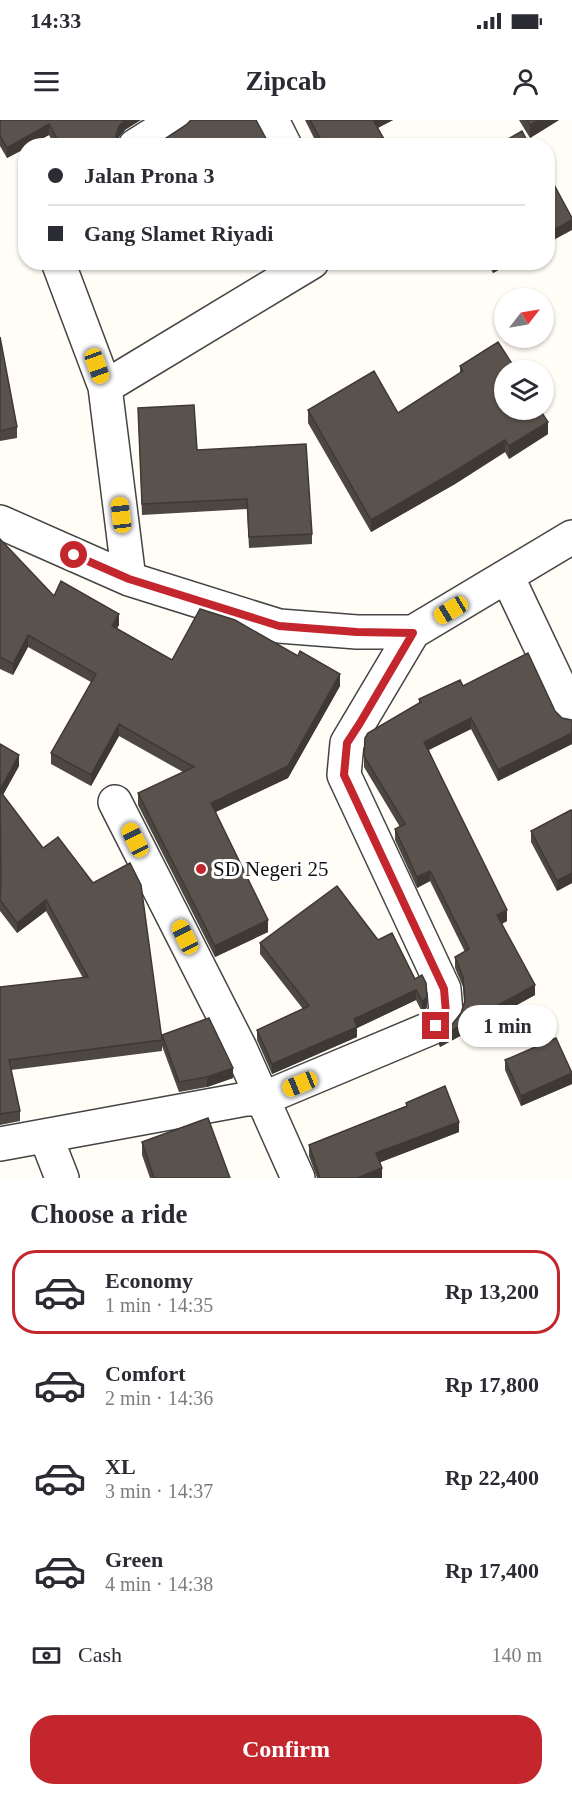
<!DOCTYPE html>
<html lang="en">
<head>
<meta charset="utf-8">
<style>
  body { margin:0; font-family:Georgia,serif; background:#f7f7f7; color:#2b2b33; height:100vh; display:flex; flex-direction:column; font-size:22px; white-space:nowrap }
  * { box-sizing:border-box; margin:0 }
  p { font-size:20px; color:#7c7c81 }
  .icon { flex:none; width:33px; height:33px; fill:none; stroke:currentColor; stroke-width:2; stroke-linecap:round; stroke-linejoin:round }
  .map { position:relative; height:1058px; overflow:hidden }
  .details { display:flex; flex-direction:column; background:#fff; flex:1 }
  .details>* { flex:none }
  .banner { position:absolute; left:18px; top:18px; width:537px; height:132px; border-radius:24px; box-shadow:0 2px 4px #0004; display:grid; align-content:center; height:132px; padding:0 30px; background:#fff }
  .needle { width:39px; rotate:59deg }
  .fabs { position:absolute; left:494px; top:168px; display:grid; gap:12px }
  .fabs a { display:grid; place-items:center; width:60px; height:60px; border-radius:50%; background:#fff; box-shadow:0 2px 4px #0004; font-size:30px }
  .end { position:absolute; width:27px; height:27px; margin:-14px; border:8px solid #c4262e; background:#fff; box-shadow:0 0 0 3px #fff }
  .from { border-radius:50% }
  .bubble { position:absolute; height:42px; border-radius:21px; background:#fff; box-shadow:0 2px 4px #0004; font-size:20px; font-weight:700; line-height:42px; text-align:center }
  .car { position:absolute; width:18px; height:36px; margin:-18px -9px; border-radius:8px; box-shadow:0 0 4px 2px #0007; background:linear-gradient(#f5c518 24%,#345 0 40%,#f5c518 0 76%,#345 0 86%,#f5c518 0) }
  .banner b { display:flex; align-items:center; gap:21px; height:57px; font-size:22px }
  .banner b+b { border-top:2px solid #e1e1e2 }
  .banner i { width:15px; height:15px; background:#2b2b33 }
  ul { padding:0; list-style:none }
  li { display:flex; align-items:center; gap:18px; height:84px; margin:0 12px 9px; padding:0 18px; border:3px solid transparent; border-radius:24px }
  li div { flex:1 }
  li b { display:block; font-size:22px }
  li em { font-style:normal; font-weight:700 }
  li.on { border-color:#c4262e }
  li>.icon { width:54px; height:54px; stroke-width:1.5 }
  h2 { padding:0 30px; font-size:27px; line-height:72px }
  .pay { display:flex; align-items:center; gap:15px; height:66px; padding:0 30px; font-size:22px }
  .pay p { margin-inline-start:auto }
  .primary-button { display:flex; gap:12px; margin-top:auto; padding:12px 30px }
  .primary-button a { flex:1; height:69px; border-radius:24px; background:#c4262e; color:#fff; font-size:24px; font-weight:700; line-height:69px; text-align:center }
  .status { display:flex; justify-content:space-between; align-items:center; height:42px; padding:0 30px; background:#fff; direction:ltr }
  .status svg { height:16px; fill:currentColor }
  header { display:flex; justify-content:space-between; align-items:center; height:78px; padding:0 30px; background:#fff; font-size:27px; font-weight:700 }
  .map>svg:first-child { display:block }
</style>
</head>
<body>
<div class="status"><b>14:33</b><svg viewBox="0 0 49 12"><path d="M0 12V9h3v3zM5 12V6h3v6zM10 12V3h3v9zM15 12V0h3v12zM26 1h20v11H26zM47 4h2v5h-2z"/></svg></div>
<header><svg class="icon" aria-label="menu" viewBox="0 0 24 24"><path d="M4 6h16M4 12h16M4 18h16"/></svg>Zipcab<svg class="icon" aria-label="person" viewBox="0 0 24 24"><circle cx="12" cy="8" r="4"/><path d="M4 21q1-7 8-7t8 7"/></svg></header>
<div class="map">
<svg width="572" height="1058" viewBox="0 0 572 1058">
  <rect width="100%" height="100%" fill="#fffdf5"/>
  <g fill="none" stroke-linecap="round" stroke-linejoin="round">
    <g stroke="#444" stroke-width="36">
      <path id="minor" d="M272,0L285,26
        M135,26L176,0
        M58,142L105,267L129,459
        M105,267L312,142
        M0,402L129,459L279,506L357,512H413L572,417
        M507,456L572,593
        M115,682L240,928L298,1058
        M46,1017L62,1058
        M0,1024L246,979H262L436,906L446,893L444,869L344,655L347,623L413,512"/>
    </g>
    <use href="#minor" stroke="#fff" stroke-width="33"/>
  </g>
  <path fill="#4d4742" d="M0,0L125,10L119,17L118,20L119,26H55L49,15L26,26V28L7,38L0,26Z
    M305,0H393L378,8L388,26H318Z
    M519,0H559L530,18Z
    M487,142H513L493,153Z
    M0,217L17,307V318L0,321Z
    M460,246L548,314L509,339L505,332L455,364L371,412L308,303V290L398,293L460,254Z
    M138,288L312,414V424L249,428L247,389L142,395Z
    M0,419L54,476L119,505L117,508L172,540L340,566L288,658L216,692L268,812L215,837L138,685V673L183,652L119,616L91,666L51,644V633L91,562L28,527L13,555L0,549Z
    M463,566L555,591L562,598L572,600V624L498,661L471,609L429,630L507,801L502,804L535,875L440,927L439,925V915L450,907L461,893L464,883L463,867L455,848V837L465,832L430,761L417,768L395,720V709L400,707L364,647V636L419,583V579Z
    M0,624L19,646L3,675L162,920V931L11,950L20,991V1001L0,1005V867L83,858L46,791L17,813L0,791Z
    M572,691V763L557,771L531,722V711Z
    M392,813L427,887L424,891L422,892L416,880L357,908V917L272,954L257,920V910L303,889L260,834V823L378,820Z
    M162,915L233,958L207,967L179,972L162,926Z
    M505,940L572,964L521,986L505,950Z
    M406,983L459,1012L380,1042L382,1058H317L309,1036V1025L406,986Z
    M142,1022L230,1058H150L142,1035Z"/>
  <path fill="#3f3936" d="M125,0H141L125,10L119,17L116,26V16L119,6Z
    M373,0H393L373,10Z
    M539,0H559L530,18V5Z
    M49,4V15L29,26H26V28L7,38V28Z
    M572,100V110L548,123V113Z
    M493,142H513L493,153Z
    M548,302V314L509,339V326Z
    M505,320V332L455,364L371,412V400Z
    M119,494V505L112,517V506Z
    M28,515V527L13,555V544Z
    M340,554V566L288,658L211,694V683Z
    M471,598V609L424,632V622Z
    M119,604V616L91,666V655Z
    M572,613V624L498,661V650Z
    M19,635V646L0,680V670Z
    M430,751V761L417,768V757Z
    M572,753V763L557,771V761Z
    M46,780V791L17,813V803Z
    M507,790V801L497,806V795Z
    M268,800V812L215,837V826Z
    M535,865V875L440,927V917Z
    M416,870V880L357,908V917L272,954V944L354,899Z
    M427,877V887L424,891L422,892V881Z
    M233,948V958L207,967V957Z
    M572,953V964L521,986V976Z
    M459,1002V1012L376,1044V1033Z
    M382,1048V1058H357Z"/>
  <path fill="#5a524d" stroke="#3f3936" stroke-width="1.5" d="M0,0H125L119,6L116,16L119,26H61L49,4L7,28L0,16Z
    M191,0H256L270,26H154L186,5Z
    M310,0H373L388,26H324Z
    M527,0H539L530,5Z
    M522,11L530,26H496Z
    M548,57L550,62L552,61L572,98V100L548,113Z
    M0,217L17,307L0,311Z
    M498,222L516,250H504V290H540L548,302L509,326L505,320L455,351L371,400L308,290L374,251L398,293L463,251L460,246Z
    M194,285L197,330L306,324L312,414L249,417L247,379L142,384L138,288Z
    M0,419L54,476L61,461L119,494L112,506L172,540L200,489L235,500L298,536L300,531L340,554L288,646L211,683L268,800L215,826L138,673L194,647L119,604L91,655L51,633L96,554L28,515L13,544L0,537Z
    M528,533L555,591L562,598L572,600V613L498,650L471,598L424,622L507,790L497,795L535,865L440,917L439,915L450,907L461,893L465,881L463,857L455,837L469,829L430,751L417,757L395,709L405,704L364,636L365,618L368,613L421,582L419,579L460,560L463,566Z
    M0,624L19,635L0,670Z
    M0,671L43,728L58,717L93,763L130,743L141,765L162,920L9,940L20,991L0,994V867L88,857L46,780L17,803L0,780L1,761Z
    M571,690L572,691V753L557,761L531,711Z
    M337,766L378,820L392,813L415,859L422,855L426,863L427,877L424,880L422,881L416,870L354,899L357,907L272,944L257,910L309,886L260,823Z
    M209,898L233,948L207,957L179,962L162,915Z
    M556,918L572,953L521,976L505,940Z
    M445,966L459,1002L376,1033L382,1048L357,1058H320L309,1025L407,986L406,983Z
    M208,998L230,1058H154L142,1022Z"/>
  <g fill="none" stroke-linecap="round" stroke-linejoin="round">
    <path stroke="#c4262e" stroke-width="8" d="M74,435L129,459L279,506L357,512L413,513L360,603L347,623L344,655L444,869L446,893L436,906"/>
  </g>
  <circle fill="#c4262e" stroke="#fff" stroke-width="2" cx="201" cy="749" r="6"/>
  <g text-anchor="middle" stroke-width="6" stroke-linejoin="round" paint-order="stroke">
    <g font-size="21" fill="#111" stroke="#fff" text-anchor="start">
      <text x="213" y="756">SD Negeri 25</text>
    </g>
  </g>
</svg>
<div class="fabs">
<a><svg class="needle" viewBox="-14 -14 28 28"><path d="M0-13l5 13h-10z" fill="#e53935"/><path d="M0 13l5-13h-10z" fill="#7c7c81"/></svg></a>
<a><svg class="icon" aria-label="layers" viewBox="0 0 24 24"><path d="M12 4l9 5-9 5-9-5zM3 14l9 5 9-5"/></svg></a>
</div>
<i class="end from" style="left:74px;top:435px"></i>
<i class="end" style="left:436px;top:906px"></i>
<div class="bubble" style="left:458px;top:885px;width:99px">1 min</div>
<i class="car" style="left:97px;top:246px;rotate:160deg"></i>
<i class="car" style="left:121px;top:395px;rotate:353deg"></i>
<i class="car" style="left:451px;top:490px;rotate:239deg"></i>
<i class="car" style="left:135px;top:720px;rotate:333deg"></i>
<i class="car" style="left:185px;top:817px;rotate:333deg"></i>
<i class="car" style="left:300px;top:964px;rotate:248deg"></i>
<div class="banner">
<b><i class="from"></i>Jalan Prona 3</b>
<b><i></i>Gang Slamet Riyadi</b>
</div>
</div>
<section class="details">
<h2>Choose a ride</h2>
<ul>
<li class="on"><svg class="icon" aria-label="car" viewBox="0 0 24 24"><path d="M5 17H2v-5l4-1 3-4h7l3 4 3 1v5h-3M9 17h6M6 11h13"/><circle cx="7" cy="17" r="2"/><circle cx="17" cy="17" r="2"/></svg><div><b>Economy</b><p>1 min · 14:35</p></div><em>Rp 13,200</em></li>
<li><svg class="icon" aria-label="car" viewBox="0 0 24 24"><path d="M5 17H2v-5l4-1 3-4h7l3 4 3 1v5h-3M9 17h6M6 11h13"/><circle cx="7" cy="17" r="2"/><circle cx="17" cy="17" r="2"/></svg><div><b>Comfort</b><p>2 min · 14:36</p></div><em>Rp 17,800</em></li>
<li><svg class="icon" aria-label="car" viewBox="0 0 24 24"><path d="M5 17H2v-5l4-1 3-4h7l3 4 3 1v5h-3M9 17h6M6 11h13"/><circle cx="7" cy="17" r="2"/><circle cx="17" cy="17" r="2"/></svg><div><b>XL</b><p>3 min · 14:37</p></div><em>Rp 22,400</em></li>
<li><svg class="icon" aria-label="car" viewBox="0 0 24 24"><path d="M5 17H2v-5l4-1 3-4h7l3 4 3 1v5h-3M9 17h6M6 11h13"/><circle cx="7" cy="17" r="2"/><circle cx="17" cy="17" r="2"/></svg><div><b>Green</b><p>4 min · 14:38</p></div><em>Rp 17,400</em></li>
</ul>
<div class="pay"><svg class="icon" aria-label="cash" viewBox="0 0 24 24"><path d="M3 7h18v10H3z"/><circle cx="12" cy="12" r="2"/></svg>Cash<p>140 m</p></div>
<div class="primary-button"><a>Confirm</a></div>
</section>
</body>
</html>
